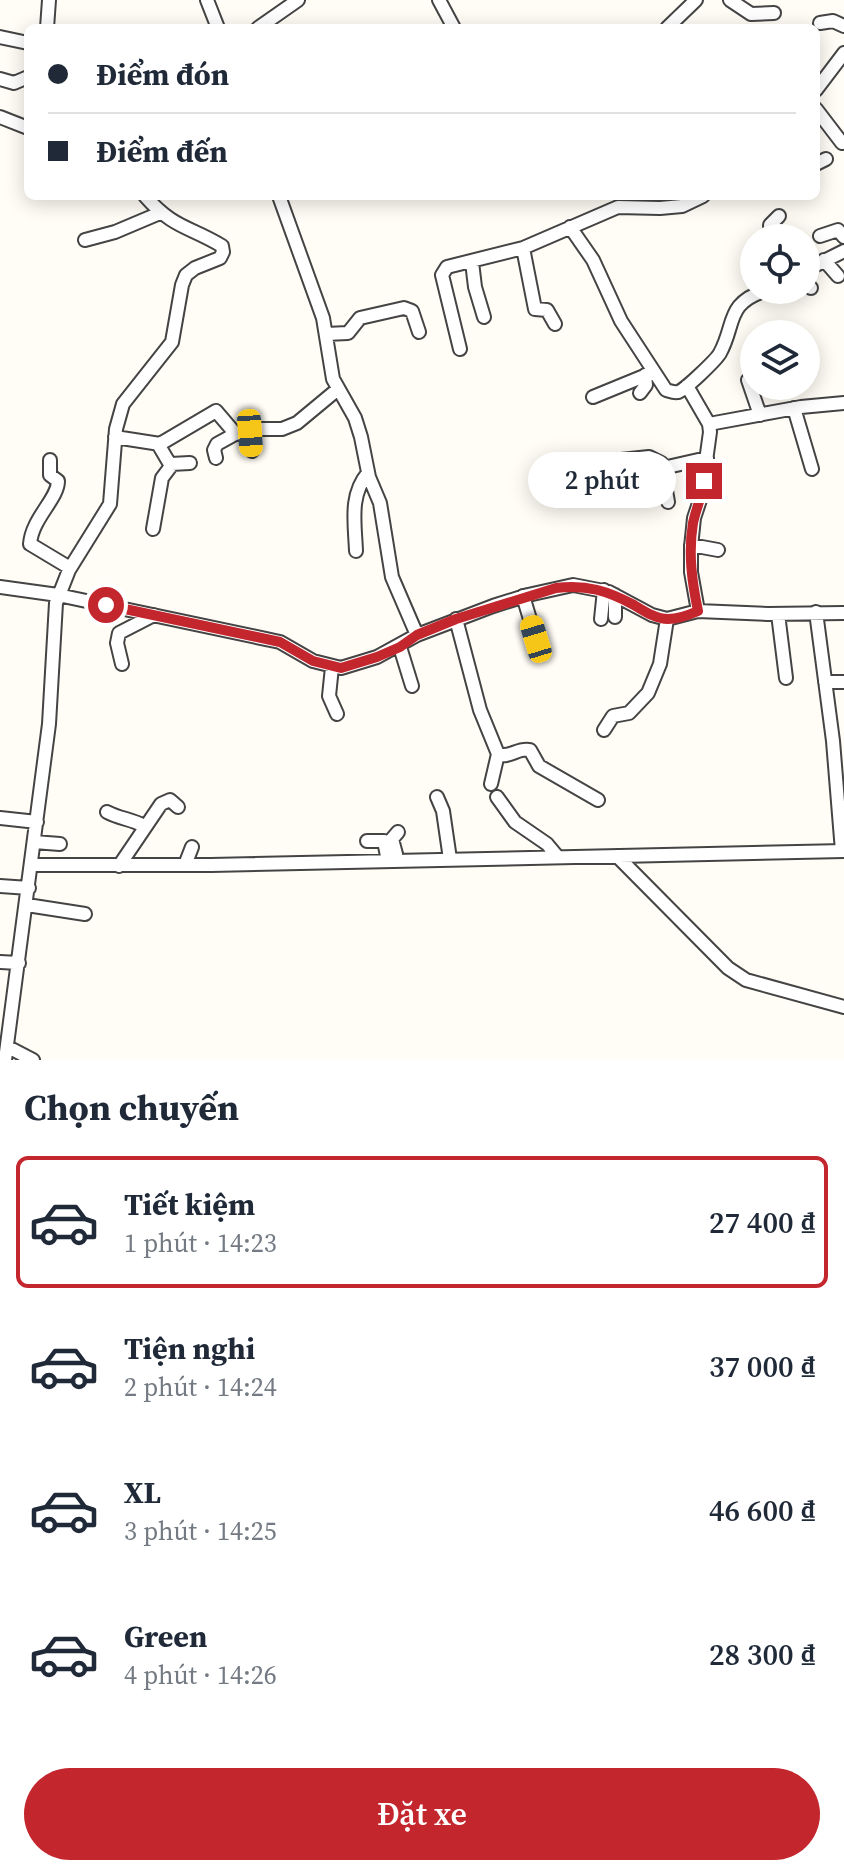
<!DOCTYPE html>
<html lang="vi">
<head>
<meta charset="utf-8">
<style>
  body { margin:0; font-family:"Source Serif 4",serif; background:#f6f6f7; color:#1f2937; height:100vh; display:flex; flex-direction:column; font-size:30px; white-space:nowrap }
  * { box-sizing:border-box; margin:0 }
  p { font-size:26px; color:#747a83 }
  .icon { flex:none; width:44px; height:44px; fill:none; stroke:currentColor; stroke-width:2; stroke-linecap:round; stroke-linejoin:round }
  .map { position:relative; height:1060px; overflow:hidden }
  .side { display:flex; flex-direction:column; background:#fff; flex:1 }
  .side>* { flex:none }
  .hud { position:absolute; left:24px; top:24px; width:796px; height:176px; border-radius:12px; box-shadow:0 4px 20px #0003; display:grid; align-content:center; height:176px; padding:0 24px; background:#fff }
  .tools { position:absolute; left:740px; top:224px; display:grid; gap:16px }
  .tools a { display:grid; place-items:center; width:80px; height:80px; border-radius:50%; background:#fff; box-shadow:0 4px 20px #0003; font-size:40px }
  .end { position:absolute; width:36px; height:36px; margin:-18px; border:10px solid #c4262e; background:#fff; box-shadow:0 0 0 4px #fff }
  .from { border-radius:50% }
  .bubble { position:absolute; height:56px; border-radius:28px; background:#fff; box-shadow:0 4px 20px #0003; font-size:26px; font-weight:600; line-height:56px; text-align:center }
  .car { position:absolute; width:24px; height:48px; margin:-24px -12px; border-radius:10px; box-shadow:0 0 6px 2px #0007; background:linear-gradient(#f5c518 24%,#345 0 40%,#f5c518 0 76%,#345 0 86%,#f5c518 0) }
  .hud b { display:flex; align-items:center; gap:28px; height:76px; font-size:30px }
  .hud b+b { border-top:2px solid #e0e1e3 }
  .hud i { width:20px; height:20px; background:#1f2937 }
  ul { padding:0; list-style:none }
  li { display:flex; align-items:center; gap:24px; height:132px; margin:0 16px 12px; padding:0 8px; border:4px solid transparent; border-radius:12px }
  li div { flex:1 }
  li b { display:block; font-size:30px }
  li em { font-style:normal; font-weight:600 }
  li.on { border-color:#c4262e }
  li>.icon { width:72px; height:72px; stroke-width:1.5 }
  h2 { padding:0 24px; font-size:36px; line-height:96px }
  .cta { display:flex; gap:16px; margin-top:auto; padding:16px 24px }
  .cta a { flex:1; height:92px; border-radius:48px; background:#c4262e; color:#fff; font-size:32px; font-weight:600; line-height:92px; text-align:center }
  .map>svg:first-child { display:block }
</style>
</head>
<body>
<div class="map">
<svg width="844" height="1060" viewBox="0 0 844 1060">
  <rect width="100%" height="100%" fill="#fffdf5"/>
  <g fill="none" stroke-linecap="round" stroke-linejoin="round">
    <g stroke="#444" stroke-width="16">
      <path id="minor" d="M207,0L218,28
        M439,0L454,28
        M730,0L751,14L774,13
        M820,23L833,21L844,26
        M47,28L49,0
        M258,28L298,0
        M667,28L696,0
        M0,37L28,43
        M0,79L14,83L28,77
        M816,90L844,53
        M816,109L842,143
        M0,117L28,128
        M816,164L826,159
        M279,196L323,318L333,379L355,418L361,437L369,477L380,503L392,577L417,635
        M570,227L593,260L621,321L666,390C670,391 674,393 678,392C684,391 717,359 720,353C736,324 725,303 767,290
        M820,236L838,230L844,237
        M771,238L770,225L779,216
        M85,240L115,232L160,213
        M523,248L535,309L547,310L555,324
        M824,260L838,276
        M472,262L475,287L484,317
        M806,270L844,251
        M806,283L811,288
        M326,334L348,333L360,318L404,308L412,311L419,332
        M460,349L442,275L447,267L523,248L618,207L660,208L682,206L703,196
        M748,380L760,415
        M687,386L709,424L710,432L701,497L694,518L691,547V572L698,611
        M640,393L646,385L645,375
        M593,397L654,372
        M794,408L812,469
        M709,424L801,407L844,403
        M250,433L252,451
        M115,437L160,444L216,411L234,432L239,434H247L255,429H282L297,423L338,389
        M216,458L214,450L217,444L237,433
        M50,460V475L58,481C58,499 32,518 30,544L70,568
        M621,460L649,457L661,463L668,502
        M171,464L190,463
        M663,468L707,458
        M153,529L162,478L171,466L158,444
        M691,545L718,550
        M356,551C355,524 349,495 368,473
        M0,587L58,595L280,642L313,661L341,668L377,657L417,635L493,606L528,595L573,585L609,592L652,615L667,619L698,611L768,614L844,613
        M523,596L536,639
        M816,612L833,741L842,851
        M778,614L786,678
        M615,617V595
        M456,619L480,710L498,754C509,759 518,747 530,750L539,766L598,800
        M601,619L604,590
        M400,647L412,686
        M122,664L117,643L119,633L154,615
        M332,667L329,696L337,714
        M825,682H844
        M604,730L613,716L629,713L648,693L660,664L667,619
        M491,784L498,754
        M437,797L443,811L450,859
        M497,797L515,822L547,844L557,856
        M107,812C120,819 132,819 144,826
        M0,818L37,822
        M367,841H384L388,861
        M34,842L60,844
        M396,854L392,839L398,832
        M617,856L728,968L746,980L844,1007
        M32,865H211L844,851
        M185,865L192,847
        M119,866L161,804L170,800L178,807
        M0,886L29,888
        M27,905L85,914
        M0,962L19,963
        M8,1047L33,1060
        M5,1060L49,724L56,603L69,570L110,504L116,429L123,404L172,342L182,285L186,275L195,268L220,258L223,252L222,246C189,226 174,229 145,196"/>
    </g>
    <use href="#minor" stroke="#fff" stroke-width="12"/>
  </g>
  <g fill="none" stroke-linecap="round" stroke-linejoin="round">
    <path stroke="#c4262e" stroke-width="10" d="M106,605L280,642L313,661L341,668L377,657L400,647L417,635L456,619L556,588C586,584 608,591 634,605C644,611 656,619 668,619C678,619 689,615 698,611C692,582 688,553 693,523C696,509 702,496 704,481"/>
  </g>
</svg>
<div class="tools">
<a><svg class="icon" aria-label="locate" viewBox="0 0 24 24"><circle cx="12" cy="12" r="6"/><path d="M12 2v4M12 18v4M2 12h4M18 12h4"/></svg></a>
<a><svg class="icon" aria-label="layers" viewBox="0 0 24 24"><path d="M12 4l9 5-9 5-9-5zM3 14l9 5 9-5"/></svg></a>
</div>
<i class="end from" style="left:106px;top:605px"></i>
<i class="end" style="left:704px;top:481px"></i>
<div class="bubble" style="left:528px;top:452px;width:148px">2 phút</div>
<i class="car" style="left:250px;top:433px;rotate:176deg"></i>
<i class="car" style="left:536px;top:639px;rotate:343deg"></i>
<div class="hud">
<b><i class="from"></i>Điểm đón</b>
<b><i></i>Điểm đến</b>
</div>
</div>
<section class="side">
<h2>Chọn chuyến</h2>
<ul>
<li class="on"><svg class="icon" aria-label="car" viewBox="0 0 24 24"><path d="M5 17H2v-5l4-1 3-4h7l3 4 3 1v5h-3M9 17h6M6 11h13"/><circle cx="7" cy="17" r="2"/><circle cx="17" cy="17" r="2"/></svg><div><b>Tiết kiệm</b><p>1 phút · 14:23</p></div><em>27 400 ₫</em></li>
<li><svg class="icon" aria-label="car" viewBox="0 0 24 24"><path d="M5 17H2v-5l4-1 3-4h7l3 4 3 1v5h-3M9 17h6M6 11h13"/><circle cx="7" cy="17" r="2"/><circle cx="17" cy="17" r="2"/></svg><div><b>Tiện nghi</b><p>2 phút · 14:24</p></div><em>37 000 ₫</em></li>
<li><svg class="icon" aria-label="car" viewBox="0 0 24 24"><path d="M5 17H2v-5l4-1 3-4h7l3 4 3 1v5h-3M9 17h6M6 11h13"/><circle cx="7" cy="17" r="2"/><circle cx="17" cy="17" r="2"/></svg><div><b>XL</b><p>3 phút · 14:25</p></div><em>46 600 ₫</em></li>
<li><svg class="icon" aria-label="car" viewBox="0 0 24 24"><path d="M5 17H2v-5l4-1 3-4h7l3 4 3 1v5h-3M9 17h6M6 11h13"/><circle cx="7" cy="17" r="2"/><circle cx="17" cy="17" r="2"/></svg><div><b>Green</b><p>4 phút · 14:26</p></div><em>28 300 ₫</em></li>
</ul>
<div class="cta"><a>Đặt xe</a></div>
</section>
</body>
</html>
